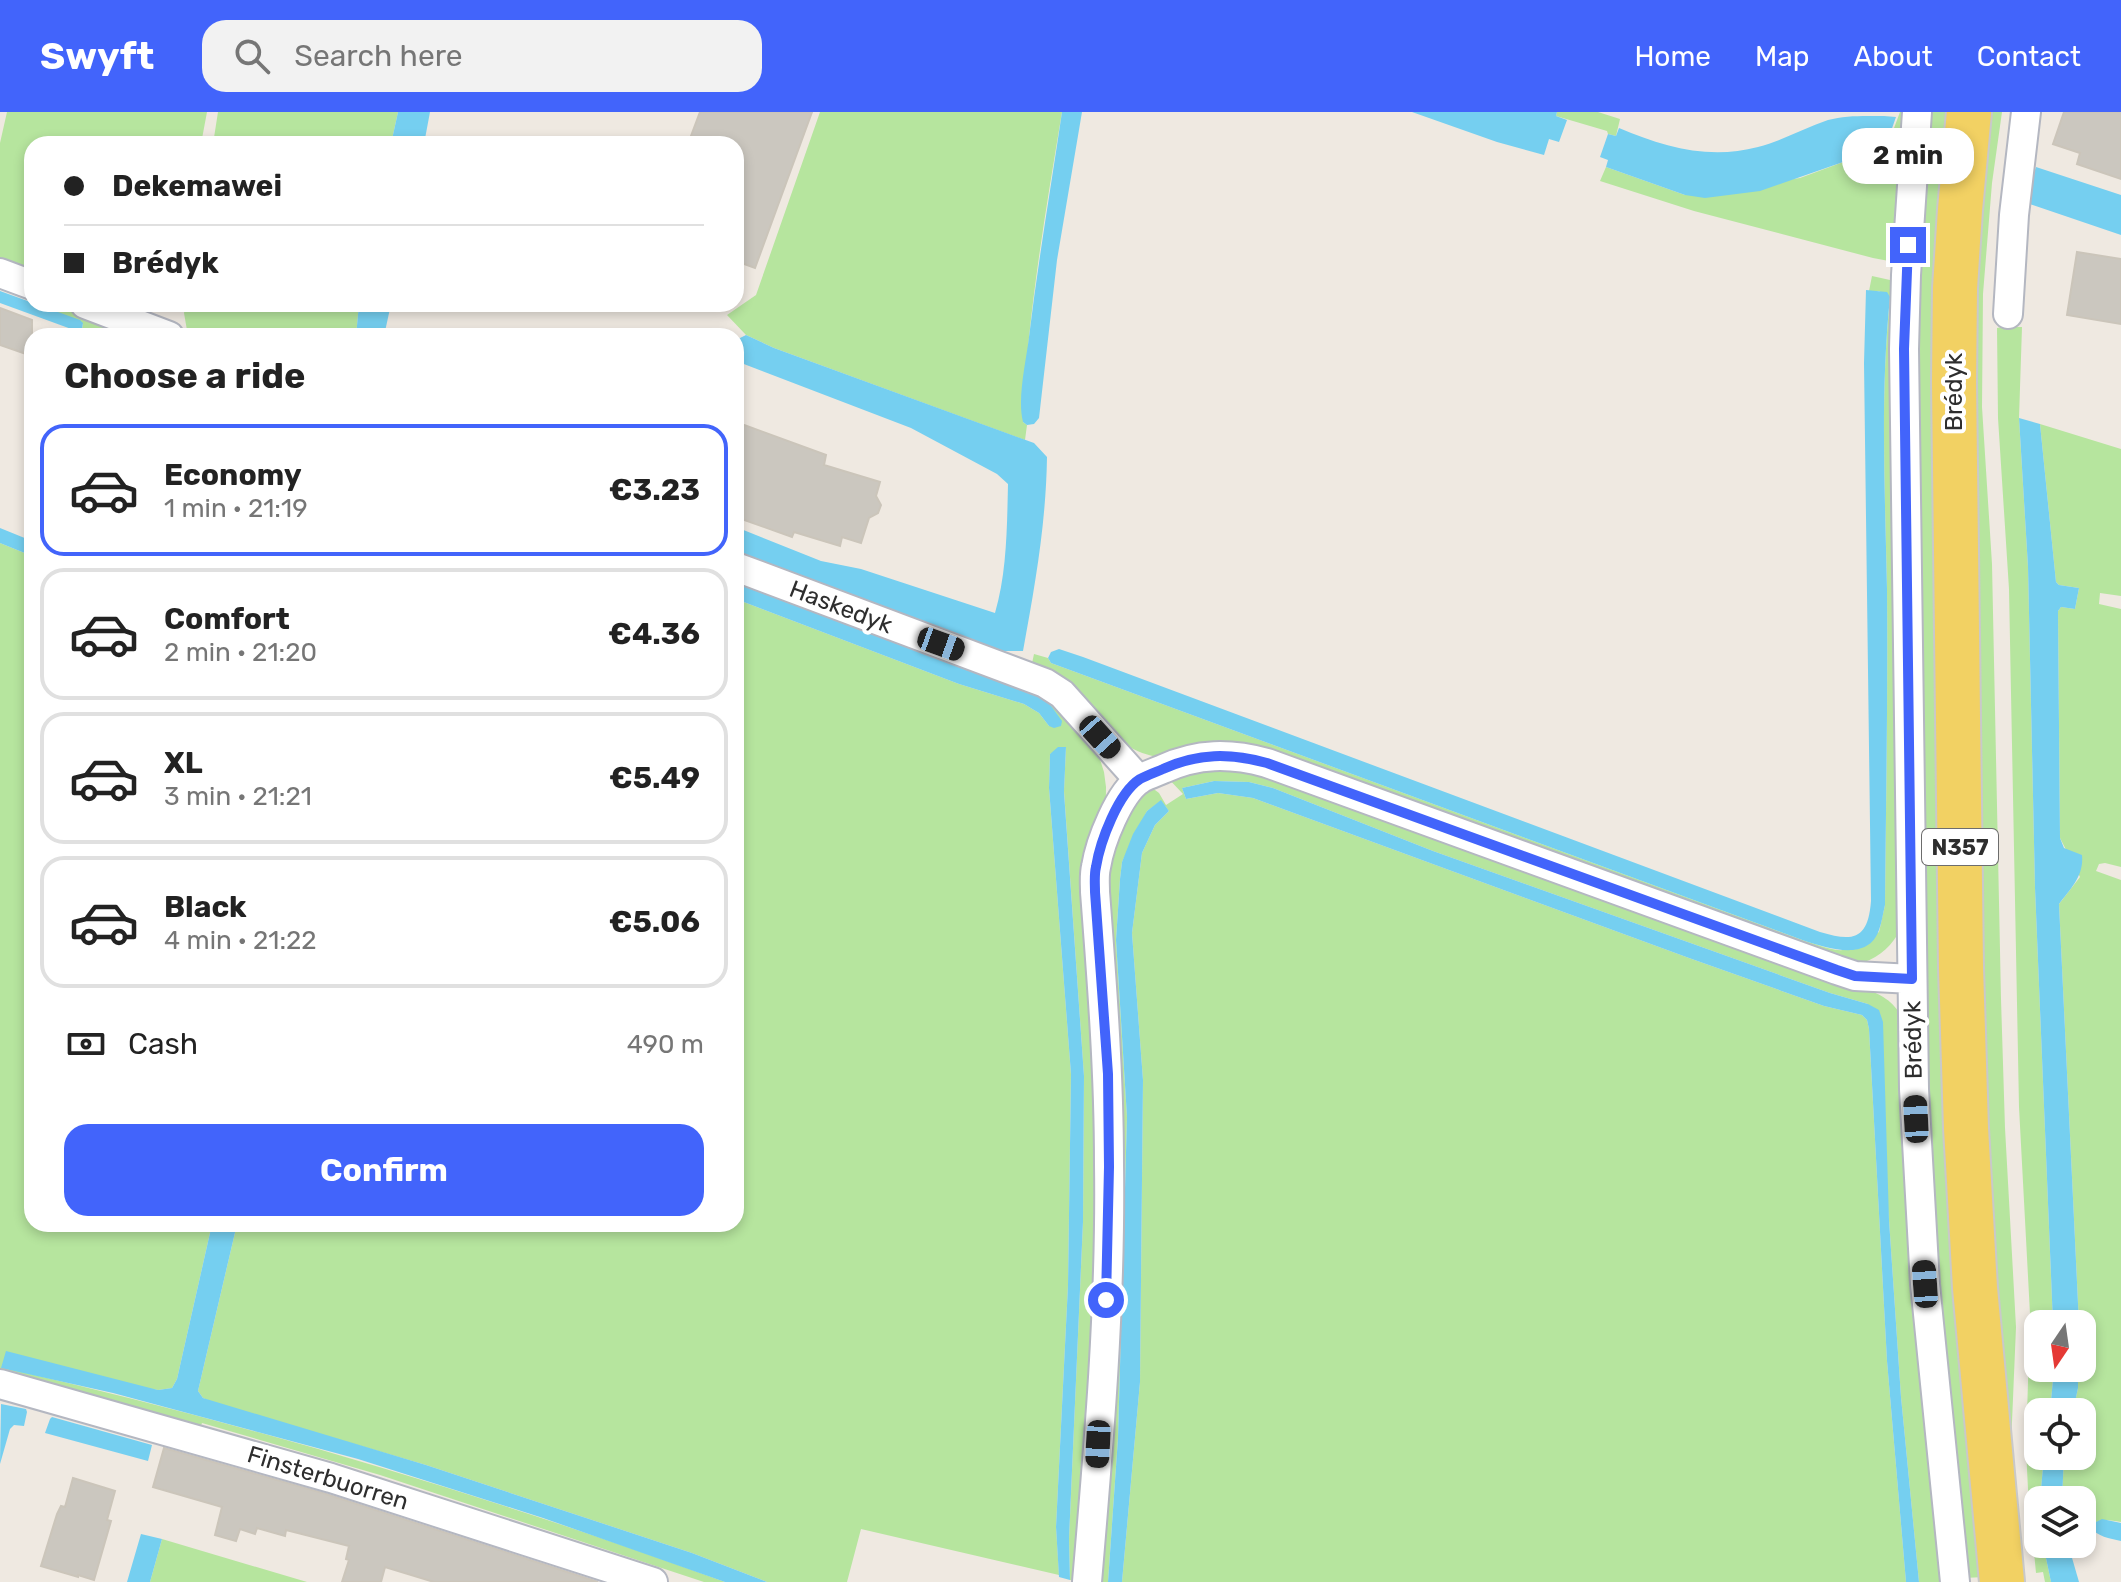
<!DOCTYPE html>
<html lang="en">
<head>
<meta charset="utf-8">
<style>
  body { margin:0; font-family:Rubik,sans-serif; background:#f2f2f2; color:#222; height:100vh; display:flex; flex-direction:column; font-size:30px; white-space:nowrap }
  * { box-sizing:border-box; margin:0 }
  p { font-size:26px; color:#767676 }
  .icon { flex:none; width:44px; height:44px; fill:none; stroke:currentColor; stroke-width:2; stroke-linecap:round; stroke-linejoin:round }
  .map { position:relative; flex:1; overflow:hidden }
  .side { position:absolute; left:24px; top:216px; width:720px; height:904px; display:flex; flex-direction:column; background:#fff; border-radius:24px; box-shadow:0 4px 12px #0003 }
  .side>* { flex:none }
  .top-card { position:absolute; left:24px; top:24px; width:720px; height:176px; border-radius:24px; box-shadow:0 4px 12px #0003; display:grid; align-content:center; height:176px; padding:0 40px; background:#fff }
  .needle { width:52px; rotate:193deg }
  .controls { position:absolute; left:2024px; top:1198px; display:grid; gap:16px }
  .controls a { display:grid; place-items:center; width:72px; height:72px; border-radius:16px; background:#fff; box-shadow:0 4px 12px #0003; font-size:40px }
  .end { position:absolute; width:36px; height:36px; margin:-18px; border:10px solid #4264fb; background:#fff; box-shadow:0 0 0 4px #fff }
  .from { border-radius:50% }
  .bubble { position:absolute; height:56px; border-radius:24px; background:#fff; box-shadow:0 4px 12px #0003; font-size:26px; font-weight:700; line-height:56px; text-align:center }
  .car { position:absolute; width:24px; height:48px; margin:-24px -12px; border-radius:10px; box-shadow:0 0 6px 2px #0007; background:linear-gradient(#222 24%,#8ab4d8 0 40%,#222 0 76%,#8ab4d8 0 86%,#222 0) }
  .top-card b { display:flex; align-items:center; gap:28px; height:76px; font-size:30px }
  .top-card b+b { border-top:2px solid #e0e0e0 }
  .top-card i { width:20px; height:20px; background:#222 }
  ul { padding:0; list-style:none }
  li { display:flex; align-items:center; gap:24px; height:132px; margin:0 16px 12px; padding:0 24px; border:4px solid #e0e0e0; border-radius:24px }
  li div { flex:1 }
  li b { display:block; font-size:30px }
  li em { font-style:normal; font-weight:700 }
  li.current { border-color:#4264fb }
  li>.icon { width:72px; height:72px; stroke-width:1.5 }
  h2 { padding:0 40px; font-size:36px; line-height:96px }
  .pay { display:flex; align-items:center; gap:20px; height:88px; padding:0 40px; font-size:30px }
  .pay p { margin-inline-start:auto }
  .button { display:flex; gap:16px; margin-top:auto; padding:16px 40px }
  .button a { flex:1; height:92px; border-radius:24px; background:#4264fb; color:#fff; font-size:32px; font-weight:700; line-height:92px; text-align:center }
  header { display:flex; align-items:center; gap:48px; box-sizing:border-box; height:112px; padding:0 40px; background:#4264fb; color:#fff }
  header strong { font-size:38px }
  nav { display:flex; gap:44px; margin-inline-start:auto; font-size:28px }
  .search { width:560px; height:72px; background:#f2f2f2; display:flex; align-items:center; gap:20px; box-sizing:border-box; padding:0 28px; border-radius:24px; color:#767676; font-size:30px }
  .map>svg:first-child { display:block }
</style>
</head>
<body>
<header>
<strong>Swyft</strong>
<div class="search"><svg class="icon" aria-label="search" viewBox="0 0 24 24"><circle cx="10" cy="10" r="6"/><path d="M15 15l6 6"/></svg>Search here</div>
<nav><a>Home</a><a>Map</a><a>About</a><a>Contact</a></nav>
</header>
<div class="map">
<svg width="2121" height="1470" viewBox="0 0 2121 1470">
  <rect width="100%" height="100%" fill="#efe9e1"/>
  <path fill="#b6e59e" d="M7,0H207L201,32H32V166L0,155V31Z
    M218,0H398L391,32H213Z
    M820,0H1062C1045,103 1027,206 1023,310L1027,313L1025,328L774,236L746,223L727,203L756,183Z
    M1557,0H1598L1620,7L1616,24L1608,22L1607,19L1556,4Z
    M1900,0H1905L1895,143L1889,149L1873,146L1694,99L1600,69L1606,55L1685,83L1800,66L1846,49L1878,56V59Z
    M1927,0H1951L1984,1465L1964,1466L1930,1096L1915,190Z
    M1988,0H2002L1992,71L1983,182L1982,295L1992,452L2001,887L2005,1016L2016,1215L2011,1334L1985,1096L1971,186Z
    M1872,164L1890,168L1896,178L1898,822C1888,838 1875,848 1857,852L1251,638L1159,645C1116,640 1063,584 1031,556L1034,542L1048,546L1051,551L1805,829C1846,842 1843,843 1879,820L1885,793C1886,687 1888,582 1887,477C1885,379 1880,283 1890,186L1879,179H1869Z
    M36,192H65L146,224H121L98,216L82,217L83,212Z
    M186,192H359L356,224H188L184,201Z
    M2002,215H2022L2019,306L2028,455L2035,776L2053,1212H2038V1256H2054L2050,1300H2038V1344H2044L2040,1388H2038V1432H2043L2051,1470H2045L2043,1460L2036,1461L2028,1377L2026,1337L2030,1202L2019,995L2009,477L1998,306L1997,216Z
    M2040,312L2121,337V484L2100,481L2099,492L2121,497V755L2105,751L2099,752L2096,759L2121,768V1410C2108,1408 2100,1405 2090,1415L2082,1413V1388H2062L2064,1344H2082V1300H2073L2078,1276V1256H2082V1212H2079L2059,792L2080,765L2060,726L2058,499L2061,495L2075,497L2079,476L2059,473L2056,470Z
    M0,431L32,444V1112H212L177,1267L172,1276L158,1278L1,1255C247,1312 488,1383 725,1470H704L380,1363L202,1311L199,1319L0,1265Z
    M736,461L1055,587L1097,638L1104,660L1106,675L1101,1125L1078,1469L1070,1468L1069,1427L1083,1110L1084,964L1064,679L1066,635L1050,642L1049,676L1071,962L1068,1173L1056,1415L1059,1463L861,1417L847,1470H767L692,1441L426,1353L217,1292L203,1286L198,1279L237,1112H736V487L959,572L1024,592L1039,601L1049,614H1061L996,567L736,471Z
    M1241,653L1863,875C1882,884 1894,888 1903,908L1945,1470H1919L1901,1285L1889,1108L1868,892L1830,881L1433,739L1273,676L1249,670L1214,669L1182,676L1186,687L1218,681L1253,686L1689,846L1824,894L1862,903L1867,908L1869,917L1887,1249L1906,1470H1122L1140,1270L1143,968L1132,821L1142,741L1155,713L1169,699L1161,689L1147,699L1122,750L1120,767L1116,828L1127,1005L1118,1326L1108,1470H1096L1104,792L1108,738L1135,689L1151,675L1159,681L1166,693L1183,682L1166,664Z
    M162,1427L307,1470H150Z"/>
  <path fill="#75cff0" d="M398,0H430L424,32H391Z
    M1062,0H1082L1057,148L1039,306L1034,312L1027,313L1023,310C1017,286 1026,250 1029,225C1038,150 1051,75 1062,0Z
    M1412,0H1557L1556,4L1567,8L1559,30L1549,27L1544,43L1497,30Z
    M1884,4L1896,5L1878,56L1846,49L1760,79L1705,86L1685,83L1606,55L1608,48L1600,45L1608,22L1616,24L1619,16C1664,35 1709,48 1758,35C1782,29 1804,16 1828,8C1846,3 1865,4 1884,4Z
    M2036,55L2121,83V123L2024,90Z
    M1866,178L1887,180L1890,185C1880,283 1885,379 1887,477C1888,582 1886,687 1885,793C1883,801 1882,810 1879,818C1868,850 1828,836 1805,829L1051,551L1048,546L1051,540L1059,537L1083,545L1820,820C1853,830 1868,828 1871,789L1864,251Z
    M0,179L80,208L83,211L82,217L74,218L0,191Z
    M359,192H391L384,224H356Z
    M746,223L774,236L1034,331L1047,345C1046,412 1035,473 1023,539H1002L736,440V415L821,449L861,457L995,501C1007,460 1007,414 1008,372L997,362L911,316L736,249V228Z
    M2019,306L2040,312L2056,470L2059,473L2079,476L2075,497L2061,495L2058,499L2060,726L2064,736L2082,743C2084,764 2071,776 2059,792L2079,1212H2053L2035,776L2028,455Z
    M0,416L32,429V444L0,431Z
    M736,471L1032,579L1049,591L1062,609L1061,614L1054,616L1049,614L1039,601L1024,592L959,572L736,487Z
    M1058,635H1066L1064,680L1084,964L1083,1110L1069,1427L1070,1468L1059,1465L1056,1415L1068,1173L1071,962L1049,676L1050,642Z
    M1214,669L1249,670L1273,676L1433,739L1830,881L1868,892L1879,898L1883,910L1889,1108L1901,1285L1919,1470H1906L1887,1249L1869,917L1867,908L1862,903L1824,894L1689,846L1253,686L1218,681L1186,687L1182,676Z
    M1161,688L1169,699L1155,713L1142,741L1132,821L1143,968L1140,1270L1122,1470H1108L1118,1326L1127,1005L1116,828L1120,767L1122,750L1133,722L1147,699Z
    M212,1112H237L198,1279L203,1286L426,1353L692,1441L767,1470H725L543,1406L358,1347L113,1281L1,1256L6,1239L158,1278L172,1276L177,1267Z
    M2054,1256H2078V1276L2073,1300H2050Z
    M1,1292L26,1297L27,1300L24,1314L14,1313L10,1317L0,1352Z
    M52,1305L152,1333L148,1349L45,1321L50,1307Z
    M2044,1344H2064L2062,1388H2040Z
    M2102,1407L2121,1411V1429C2109,1426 2098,1425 2090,1415L2096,1410Z
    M141,1422L162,1427L150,1470H127Z
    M2043,1432H2068L2079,1470H2051Z"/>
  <path fill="#cbc7bf" stroke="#cbc5ba" stroke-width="2" d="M700,0H812L755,156L736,149V32H688Z
    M2064,0H2121V67L2077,52L2080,41L2053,32Z
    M2077,140L2121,147V212L2067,203Z
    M0,196L32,208V244L0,233Z
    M736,310L826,343L824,353L880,370L876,384L881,393L878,401L869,406L861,431L842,425L840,434L794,420L792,425L736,405Z
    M164,1336L326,1382L598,1470H434L385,1455L381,1470H342L349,1448L346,1447L349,1434L286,1418L285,1424L257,1416L255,1422L240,1417L236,1429L215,1423L222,1395L153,1375Z
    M73,1366L115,1379L107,1408L111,1409L94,1468L78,1463V1465L41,1454L57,1402L61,1394L65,1395Z"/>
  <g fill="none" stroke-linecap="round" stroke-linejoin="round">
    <g stroke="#b4b7c1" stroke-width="32">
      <path id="street" d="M1917,0L1906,163L1904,237L1914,977L1925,1172L1955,1470
        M0,161L32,173
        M85,192L169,224
        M2008,202L2014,103L2026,0
        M736,455L1045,571L1062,582L1139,668
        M0,1272L331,1366L653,1470
        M1087,1470C1099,1331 1111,1192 1109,1052C1109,961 1102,871 1095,780C1095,772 1094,763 1096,755C1100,730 1119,681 1140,667C1147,663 1156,660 1163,657C1198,641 1230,641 1267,651L1837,858L1855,864L1912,867"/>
    </g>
    <g stroke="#c9c9c9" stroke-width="48">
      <path id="primary" d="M1969,0L1960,98L1955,176L1954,270L1961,856L1966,1016L1975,1176L2002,1470"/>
    </g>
    <use href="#street" stroke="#fff" stroke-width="28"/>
    <use href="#primary" stroke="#f2d163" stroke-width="44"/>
  </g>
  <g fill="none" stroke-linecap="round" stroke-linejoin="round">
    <path stroke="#4264fb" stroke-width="10" d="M1106,1188L1109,1055L1108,962L1095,780C1095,772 1094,763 1096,755C1100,730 1118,681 1140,667C1147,663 1156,660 1163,657C1198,641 1230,641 1267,651L1837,858L1855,864L1912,867L1904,237L1908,133"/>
  </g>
  <g text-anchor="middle" stroke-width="8" stroke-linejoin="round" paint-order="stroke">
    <rect fill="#fff" stroke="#6d6d6d" stroke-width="2" x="1922" y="717" width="76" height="36" rx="6"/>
    <g font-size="22" font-weight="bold" fill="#2e2e2e">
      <text x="1960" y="743">N357</text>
    </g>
    <g font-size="24" fill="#2e2e2e" stroke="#fff">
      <text transform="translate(1954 280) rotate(-90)" y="8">Brédyk</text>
      <text transform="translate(841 495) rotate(21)" y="8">Haskedyk</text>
      <text transform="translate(1913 928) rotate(-91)" y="8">Brédyk</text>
      <text transform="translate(328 1366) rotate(17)" y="8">Finsterbuorren</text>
    </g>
  </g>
</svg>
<div class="controls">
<a><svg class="needle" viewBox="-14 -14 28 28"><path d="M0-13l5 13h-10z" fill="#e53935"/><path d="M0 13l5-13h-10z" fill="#767676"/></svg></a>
<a><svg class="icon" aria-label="locate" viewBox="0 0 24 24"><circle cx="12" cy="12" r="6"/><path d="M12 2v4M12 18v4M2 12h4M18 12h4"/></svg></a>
<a><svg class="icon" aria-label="layers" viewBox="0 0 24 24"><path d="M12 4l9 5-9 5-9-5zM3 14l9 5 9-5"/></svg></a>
</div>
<i class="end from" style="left:1106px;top:1188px"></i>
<i class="end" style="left:1908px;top:133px"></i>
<div class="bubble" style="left:1842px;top:16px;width:132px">2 min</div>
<i class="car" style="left:941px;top:532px;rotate:110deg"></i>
<i class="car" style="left:1100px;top:625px;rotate:138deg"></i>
<i class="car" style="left:1916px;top:1007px;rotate:357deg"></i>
<i class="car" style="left:1925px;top:1172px;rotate:356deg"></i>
<i class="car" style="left:1098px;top:1332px;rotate:183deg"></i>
<div class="top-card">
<b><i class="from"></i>Dekemawei</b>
<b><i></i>Brédyk</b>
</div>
<section class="side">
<h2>Choose a ride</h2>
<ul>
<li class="current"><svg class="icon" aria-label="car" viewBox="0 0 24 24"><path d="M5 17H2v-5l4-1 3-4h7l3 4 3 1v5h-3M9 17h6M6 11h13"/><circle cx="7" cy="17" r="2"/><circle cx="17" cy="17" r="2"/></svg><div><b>Economy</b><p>1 min · 21:19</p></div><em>€3.23</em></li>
<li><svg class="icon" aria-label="car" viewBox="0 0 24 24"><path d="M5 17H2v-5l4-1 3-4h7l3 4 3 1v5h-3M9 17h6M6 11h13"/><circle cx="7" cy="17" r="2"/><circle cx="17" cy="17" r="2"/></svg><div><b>Comfort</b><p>2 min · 21:20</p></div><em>€4.36</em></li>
<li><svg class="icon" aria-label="car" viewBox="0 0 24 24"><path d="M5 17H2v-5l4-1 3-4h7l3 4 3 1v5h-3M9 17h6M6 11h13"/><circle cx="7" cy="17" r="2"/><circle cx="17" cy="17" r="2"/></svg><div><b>XL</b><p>3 min · 21:21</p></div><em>€5.49</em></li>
<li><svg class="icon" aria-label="car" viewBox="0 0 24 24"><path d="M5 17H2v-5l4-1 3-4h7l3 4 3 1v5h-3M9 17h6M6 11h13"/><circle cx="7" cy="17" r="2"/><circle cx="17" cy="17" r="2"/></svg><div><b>Black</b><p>4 min · 21:22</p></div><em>€5.06</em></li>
</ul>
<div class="pay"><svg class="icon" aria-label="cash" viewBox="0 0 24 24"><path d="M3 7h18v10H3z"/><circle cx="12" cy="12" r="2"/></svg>Cash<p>490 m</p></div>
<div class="button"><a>Confirm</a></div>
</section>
</div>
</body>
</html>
